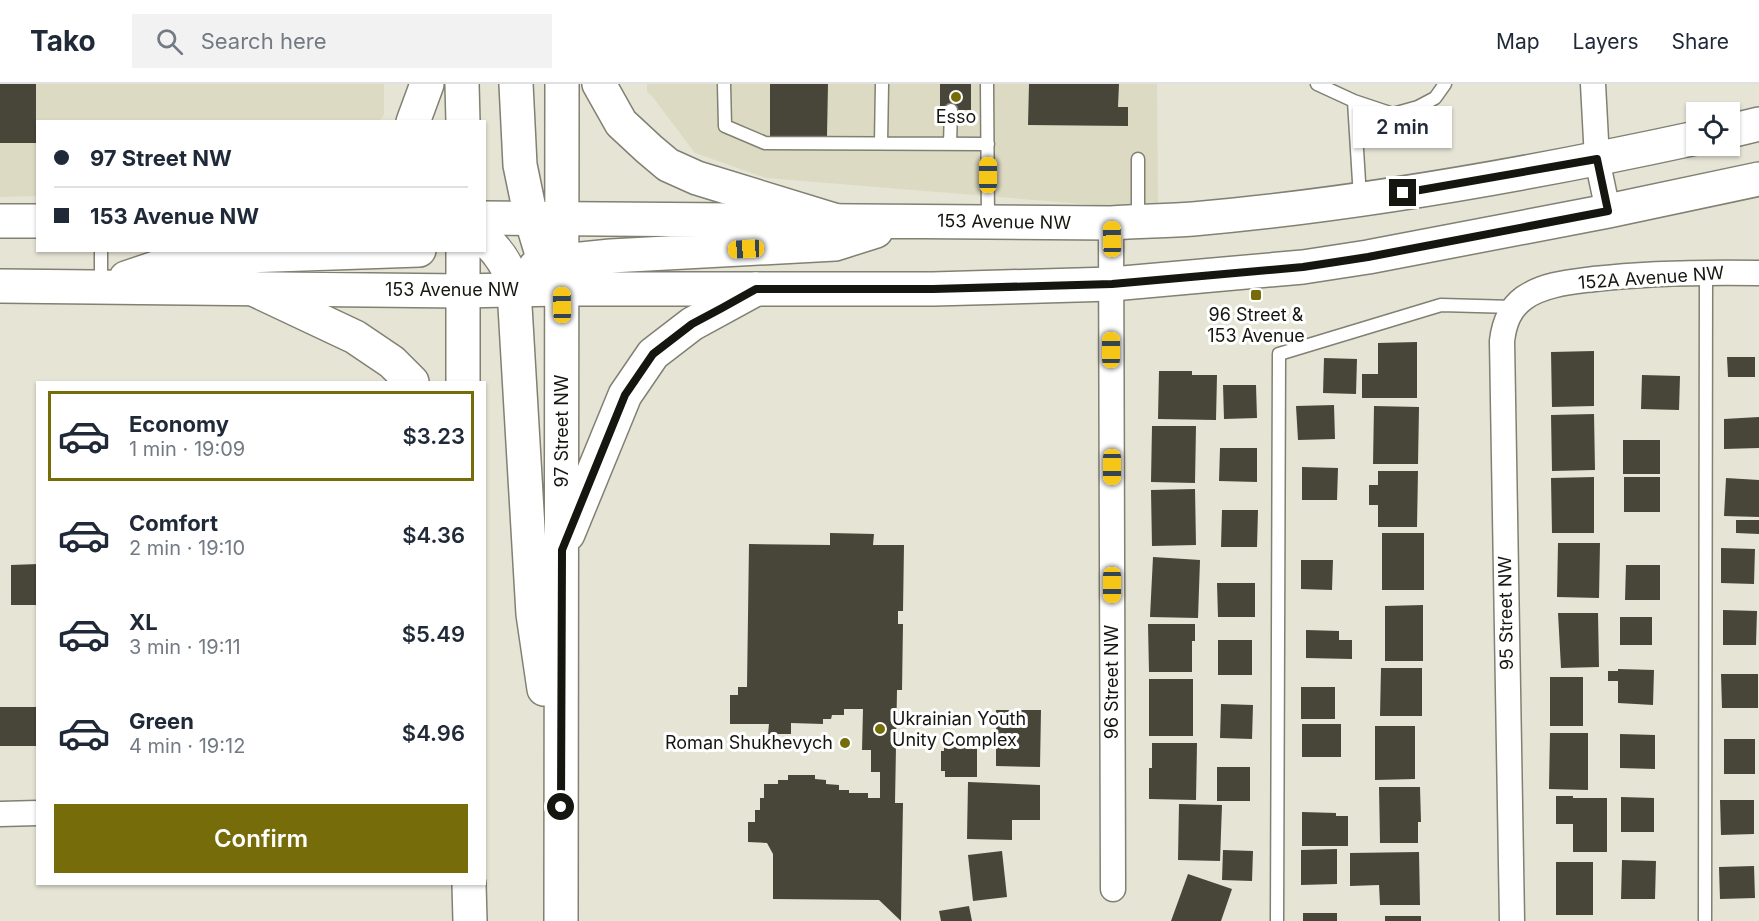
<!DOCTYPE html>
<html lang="en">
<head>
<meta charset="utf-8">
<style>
  body { margin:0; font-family:Inter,sans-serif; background:#f2f2f3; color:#1f2937; height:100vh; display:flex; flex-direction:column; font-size:22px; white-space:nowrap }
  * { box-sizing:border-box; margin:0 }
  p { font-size:20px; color:#747a83 }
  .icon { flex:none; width:33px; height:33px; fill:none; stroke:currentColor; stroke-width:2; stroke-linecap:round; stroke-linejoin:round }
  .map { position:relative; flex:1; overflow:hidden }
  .details { position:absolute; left:36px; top:297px; width:450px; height:504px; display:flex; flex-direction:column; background:#fff; border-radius:0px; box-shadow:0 2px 4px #0004 }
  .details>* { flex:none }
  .guide { position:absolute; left:36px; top:36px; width:450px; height:132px; border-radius:0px; box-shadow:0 2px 4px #0004; display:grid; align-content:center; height:132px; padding:0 18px; background:#fff }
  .buttons { position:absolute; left:1686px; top:18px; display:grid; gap:12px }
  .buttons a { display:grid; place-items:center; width:54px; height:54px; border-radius:0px; background:#fff; box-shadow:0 2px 4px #0004; font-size:30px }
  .end { position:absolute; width:27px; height:27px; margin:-14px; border:8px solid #161611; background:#fff; box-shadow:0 0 0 3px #fff }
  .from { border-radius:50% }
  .bubble { position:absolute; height:42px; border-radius:0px; background:#fff; box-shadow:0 2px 4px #0004; font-size:20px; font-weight:600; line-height:42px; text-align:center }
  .car { position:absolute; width:18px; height:36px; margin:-18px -9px; border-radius:8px; box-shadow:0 0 4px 2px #0007; background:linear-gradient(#f5c518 24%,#345 0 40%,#f5c518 0 76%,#345 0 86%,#f5c518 0) }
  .guide b { display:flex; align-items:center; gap:21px; height:57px; font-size:22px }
  .guide b+b { border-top:2px solid #e0e1e3 }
  .guide i { width:15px; height:15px; background:#1f2937 }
  ul { padding:10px 0 0; list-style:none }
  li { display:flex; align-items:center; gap:18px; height:90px; margin:0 12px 9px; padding:0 6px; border:3px solid transparent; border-radius:0px }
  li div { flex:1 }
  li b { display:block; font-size:22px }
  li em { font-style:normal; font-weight:600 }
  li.on { border-color:#766d0a }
  li>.icon { width:54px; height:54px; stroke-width:1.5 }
  .button { display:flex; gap:12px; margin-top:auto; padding:12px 18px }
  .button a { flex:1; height:69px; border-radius:0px; background:#766d0a; color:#fff; font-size:24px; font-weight:600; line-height:69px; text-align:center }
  header { display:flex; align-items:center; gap:36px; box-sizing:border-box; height:84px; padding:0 30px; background:#fff; border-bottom:2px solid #e0e1e3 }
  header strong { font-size:28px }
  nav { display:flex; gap:33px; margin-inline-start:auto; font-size:21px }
  .search { width:420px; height:54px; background:#f2f2f3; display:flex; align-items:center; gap:15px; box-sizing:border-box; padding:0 21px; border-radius:0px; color:#747a83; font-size:22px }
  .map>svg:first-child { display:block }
</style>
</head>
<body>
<header>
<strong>Tako</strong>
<div class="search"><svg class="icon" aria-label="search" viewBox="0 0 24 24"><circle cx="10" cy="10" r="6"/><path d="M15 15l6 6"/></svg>Search here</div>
<nav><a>Map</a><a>Layers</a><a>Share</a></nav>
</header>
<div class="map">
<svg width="1759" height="837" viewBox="0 0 1759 837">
  <rect width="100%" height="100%" fill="#e5e4d5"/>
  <path fill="#dcdac3" d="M0,0H384V30L379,38H38L37,112L0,113Z
    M647,0H1157L1158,126L766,94L695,69L652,12L647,8Z"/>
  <path fill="#474639" d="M0,0H36V59H0Z
    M770,0H828L827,52H770Z
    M940,0H971V26H940Z
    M1029,0H1119L1118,23H1128V42L1028,41Z
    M1417,258V314H1362V290H1378V259Z
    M1594,267V322L1552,323L1551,268Z
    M1727,273H1755V293H1728Z
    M1324,274L1357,275L1356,310L1323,309Z
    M1159,287H1192V291H1217L1216,336L1158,335Z
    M1642,291L1680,292L1679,326L1641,325Z
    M1223,301H1256L1257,334L1224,335Z
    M1334,321L1335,355L1298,356L1296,322Z
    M1374,322L1419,323L1418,380H1373Z
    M1594,330L1595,386L1552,387L1551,331Z
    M1759,333V364L1724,365V335Z
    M1152,342H1196L1195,399L1151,398Z
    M1623,356H1660V390H1623Z
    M1220,364H1257V398L1219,397Z
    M1302,383L1338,384L1337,416H1302Z
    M1378,387H1418L1417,443H1378V421H1369V401H1378Z
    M1594,393V449H1552L1551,394Z
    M1624,393H1660V428H1624Z
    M1726,394L1759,396V433L1724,432Z
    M1195,405L1196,461L1152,462L1151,406Z
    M1222,426H1258L1257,463H1221Z
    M1736,436H1759V450L1736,449Z
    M830,449L874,450L873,461H904L903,527H898V540H903L902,606H897L895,719H903L901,837L879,816L773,815V770L767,759L748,758V738H755V726H760V714H764V700H778V696H788V691H815V695L826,696V700L839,701V706H849V709H868V714H880V688H871V666H862L863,625H844V631H832L831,635H823V640L791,639V650H768L769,640H730V611H738V603H747L749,460L830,461Z
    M1382,449H1424V506H1382Z
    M1558,459H1600L1599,514L1557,513Z
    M1721,464L1755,465L1754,500L1721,499Z
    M1153,473L1200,476L1198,534L1150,533Z
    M1301,476H1333L1332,506L1301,505Z
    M38,480V521H11V481Z
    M1626,481H1660V516H1625Z
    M1217,499H1255V533H1218Z
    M1423,521V577H1385V522Z
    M1723,526L1757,527L1756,561H1723Z
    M1558,529H1598L1599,583L1561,584Z
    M1620,533H1652V561H1620Z
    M1148,540H1195V557H1192V588H1149Z
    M1306,546L1339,547V556H1352V575L1306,574Z
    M1218,556H1252V591H1218Z
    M1381,584H1422V632H1380Z
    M1618,585L1654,586L1653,621L1618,619V597H1608V587H1618Z
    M1721,590H1758V624H1722Z
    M1550,593H1583V642H1550Z
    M1149,595H1193V652H1149Z
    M1301,603H1335V635H1301Z
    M1221,620L1253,621L1252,655L1220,654Z
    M0,623H38V662H0Z
    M996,626H1041L1040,683L996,682Z
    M1302,640H1341V673H1302Z
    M1375,642H1415V695L1375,696Z
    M1550,649H1588V706L1549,705Z
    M1620,650L1655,651V685L1620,684Z
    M1724,655H1755V690H1724Z
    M944,658H977V693H945V687H941V667H944Z
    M1152,659H1197L1196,716L1149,715V684H1152Z
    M1217,683H1250V717H1217Z
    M968,698L1040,701V736H1012V756L967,755Z
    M1379,703H1420L1421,738H1418V759H1380Z
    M1556,712H1573V714H1607V768H1573V740H1556Z
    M1621,713L1654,714V748H1621Z
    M1720,716H1754V750L1721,751Z
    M1179,720L1222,721L1220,777L1178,776Z
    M1302,728L1336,729V732H1348V762H1302Z
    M1337,765V800L1301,801V766Z
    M1223,766L1253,767L1252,797L1222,796Z
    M1002,767L1007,813L973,817L968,771Z
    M1419,768L1420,821H1380L1379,801L1350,802V769Z
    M1622,776L1656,777L1655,815H1621Z
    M1556,778H1593V831H1556Z
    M1754,782L1755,814L1720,815L1719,783Z
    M1188,790L1232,805L1221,837H1171Z
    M969,822L972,837H941L939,827Z
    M1303,829H1337V837H1303Z
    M1385,832H1421V837H1385Z"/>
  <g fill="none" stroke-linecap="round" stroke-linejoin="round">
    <g stroke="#818072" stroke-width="15">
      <path id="lane" d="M724,0L725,42L765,59L988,60
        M987,0L988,136
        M1317,0L1354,17L1393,30L1418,23L1435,14L1445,0
        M1354,17L1360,114
        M881,59L882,0
        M950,60L951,26
        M1138,75V136
        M101,166V201
        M1277,837L1279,270L1441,221L1514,223
        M1705,837L1706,188"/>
    </g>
    <g stroke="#818072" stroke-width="27">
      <path id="street" d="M1593,0L1597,75L1608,127
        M1111,139L1113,805
        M0,730L38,729
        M1512,837L1502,257C1504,240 1509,225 1524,214C1544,200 1571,198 1594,195C1649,189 1704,188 1759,189"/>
    </g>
    <g stroke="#818072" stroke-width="36">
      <path id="secondary" d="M1730,47L1759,40
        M484,134L1111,139C1138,137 1166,137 1193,135C1363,120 1530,90 1696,54
        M0,137H38
        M535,183L562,177L611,172L835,160L876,147
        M126,194L185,174L419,166
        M0,202L462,207L562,205H933L1112,200L1303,183L1368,173L1608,127L1759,95"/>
    </g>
    <g stroke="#818072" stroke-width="36">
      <path id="primary" d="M462,0L463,38
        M516,0L520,81L531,134L541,167L560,200
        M599,0L621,39L649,65L668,81L697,94L837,137
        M413,38L427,0
        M484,154C500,169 510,184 514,205L533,530L544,605
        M251,204L355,253L392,278L412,298
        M463,298V166
        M568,450L625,311L653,270L692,240L756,205
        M469,800L470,837
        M561,837L562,0"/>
    </g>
    <use href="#lane" stroke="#fff" stroke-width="12"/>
    <use href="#street" stroke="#fff" stroke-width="24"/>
    <use href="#secondary" stroke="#fff" stroke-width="33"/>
    <use href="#primary" stroke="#fff" stroke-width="33"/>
  </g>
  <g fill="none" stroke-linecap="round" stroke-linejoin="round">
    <path stroke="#161611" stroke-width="8" d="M561,723L562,466L625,311L653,270L692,240L722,224L756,205H933L1112,200L1303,183L1368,173L1608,127L1597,75L1403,109"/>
  </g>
  <g fill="#766d0a" stroke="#fff" stroke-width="2">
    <circle cx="956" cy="13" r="6"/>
    <rect x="1250" y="205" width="12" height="12" rx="3"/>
    <circle cx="880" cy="645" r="6"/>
    <circle cx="845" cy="659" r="6"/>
  </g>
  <g text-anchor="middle" stroke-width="6" stroke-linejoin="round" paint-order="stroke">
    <g font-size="18" fill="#161611" stroke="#fff">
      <text x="956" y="39">Esso</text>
      <text x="1256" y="237">96 Street &amp;<tspan x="1256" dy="21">153 Avenue</tspan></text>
      <text x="892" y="641" text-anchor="start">Ukrainian Youth<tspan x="892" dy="21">Unity Complex</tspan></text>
      <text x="833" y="665" text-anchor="end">Roman Shukhevych</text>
    </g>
    <g font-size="18" fill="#161611" stroke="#fff">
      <text transform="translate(1004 138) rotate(1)" y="6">153 Avenue NW</text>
      <text transform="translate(1651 194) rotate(-4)" y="6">152A Avenue NW</text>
      <text x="452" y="212">153 Avenue NW</text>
      <text transform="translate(562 347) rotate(-90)" y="6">97 Street NW</text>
      <text transform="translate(1506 529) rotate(-91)" y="6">95 Street NW</text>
      <text transform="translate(1112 598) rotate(-90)" y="6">96 Street NW</text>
    </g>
  </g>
</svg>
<div class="buttons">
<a><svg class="icon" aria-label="locate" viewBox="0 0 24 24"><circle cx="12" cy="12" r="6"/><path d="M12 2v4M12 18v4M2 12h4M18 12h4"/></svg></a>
</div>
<i class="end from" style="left:561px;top:723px"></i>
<i class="end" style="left:1403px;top:109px"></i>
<div class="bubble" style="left:1353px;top:22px;width:99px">2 min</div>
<i class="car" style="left:988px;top:91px;rotate:0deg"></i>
<i class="car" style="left:1112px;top:155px;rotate:359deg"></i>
<i class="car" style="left:746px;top:165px;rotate:267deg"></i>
<i class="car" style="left:562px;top:221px;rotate:359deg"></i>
<i class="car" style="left:1111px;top:266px;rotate:0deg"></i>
<i class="car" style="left:1112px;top:383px;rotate:180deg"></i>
<i class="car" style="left:1112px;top:501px;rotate:180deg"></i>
<div class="guide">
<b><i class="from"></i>97 Street NW</b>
<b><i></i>153 Avenue NW</b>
</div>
<section class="details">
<ul>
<li class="on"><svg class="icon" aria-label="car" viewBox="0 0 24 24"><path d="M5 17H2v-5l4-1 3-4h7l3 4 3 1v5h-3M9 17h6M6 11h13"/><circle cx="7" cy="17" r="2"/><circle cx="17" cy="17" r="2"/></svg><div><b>Economy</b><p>1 min · 19:09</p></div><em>$3.23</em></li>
<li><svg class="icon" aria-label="car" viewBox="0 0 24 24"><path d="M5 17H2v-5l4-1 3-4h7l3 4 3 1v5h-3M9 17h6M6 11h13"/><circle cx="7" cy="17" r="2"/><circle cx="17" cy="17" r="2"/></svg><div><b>Comfort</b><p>2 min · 19:10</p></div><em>$4.36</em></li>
<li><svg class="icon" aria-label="car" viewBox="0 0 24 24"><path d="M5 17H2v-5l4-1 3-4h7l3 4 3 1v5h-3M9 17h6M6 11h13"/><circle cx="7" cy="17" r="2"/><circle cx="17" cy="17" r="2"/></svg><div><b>XL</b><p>3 min · 19:11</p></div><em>$5.49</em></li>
<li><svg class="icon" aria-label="car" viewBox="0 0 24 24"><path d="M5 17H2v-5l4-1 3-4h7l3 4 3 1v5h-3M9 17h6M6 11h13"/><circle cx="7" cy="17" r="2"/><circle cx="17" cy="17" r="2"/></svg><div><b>Green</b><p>4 min · 19:12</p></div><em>$4.96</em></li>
</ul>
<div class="button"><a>Confirm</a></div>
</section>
</div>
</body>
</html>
